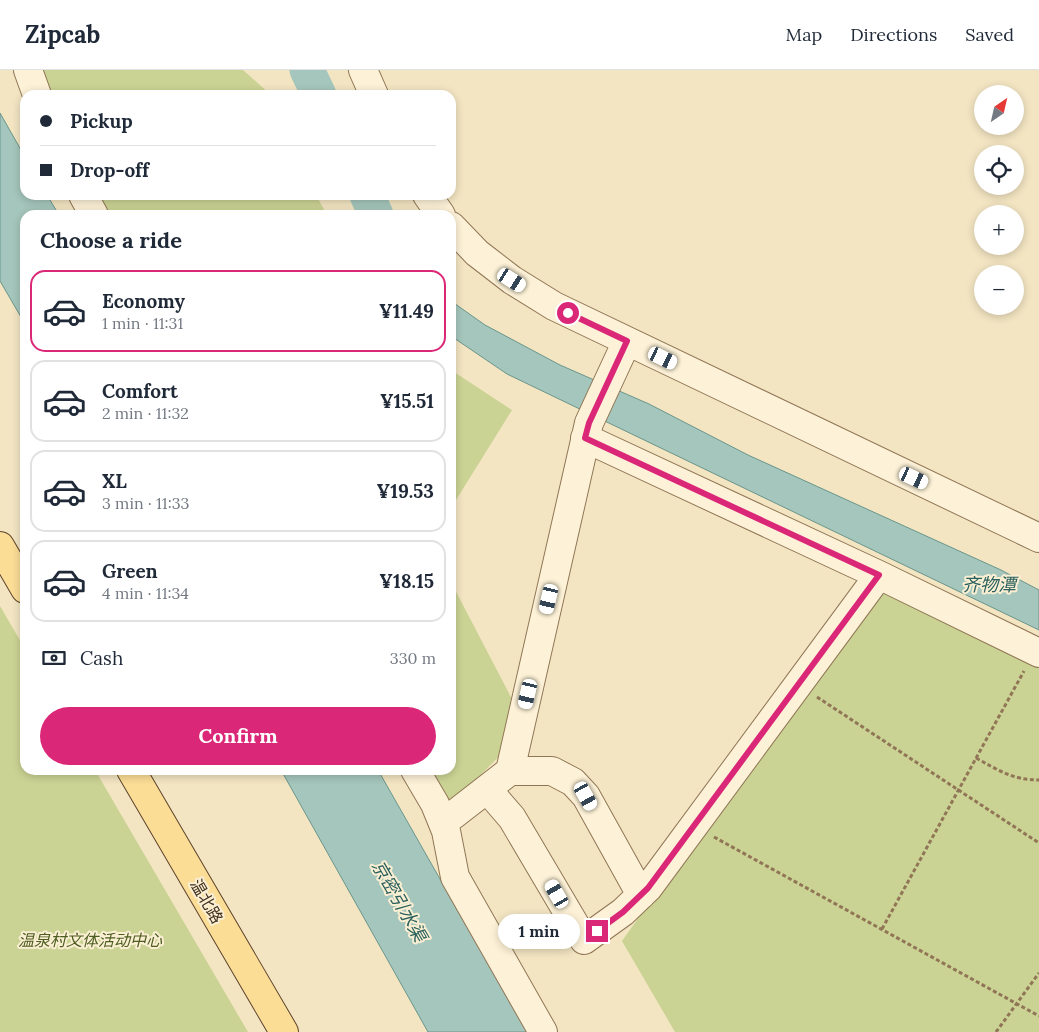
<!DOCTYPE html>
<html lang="en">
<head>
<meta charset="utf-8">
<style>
  body { margin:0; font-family:Lora,"Noto Sans SC",serif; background:#f6f6f7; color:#1f2937; height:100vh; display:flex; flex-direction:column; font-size:19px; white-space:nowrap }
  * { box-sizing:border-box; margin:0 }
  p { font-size:16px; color:#747a83 }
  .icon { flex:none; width:28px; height:28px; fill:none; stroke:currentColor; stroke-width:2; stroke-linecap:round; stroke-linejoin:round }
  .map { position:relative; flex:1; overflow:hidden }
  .sheet { position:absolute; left:20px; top:140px; width:436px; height:565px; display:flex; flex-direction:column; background:#fff; border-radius:15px; box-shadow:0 2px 8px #0003 }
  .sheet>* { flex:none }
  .banner { position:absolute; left:20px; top:20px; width:436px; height:110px; border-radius:15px; box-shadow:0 2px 8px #0003; display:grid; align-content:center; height:110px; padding:0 20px; background:#fff }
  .needle { width:32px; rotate:34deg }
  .tools { position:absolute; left:974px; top:15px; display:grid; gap:10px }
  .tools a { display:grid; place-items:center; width:50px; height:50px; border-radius:50%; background:#fff; box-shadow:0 2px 8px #0003; font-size:25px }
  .end { position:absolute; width:22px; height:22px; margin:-11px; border:6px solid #db2777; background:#fff; box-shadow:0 0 0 2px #fff }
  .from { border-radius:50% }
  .bubble { position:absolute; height:35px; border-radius:18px; background:#fff; box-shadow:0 2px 8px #0003; font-size:16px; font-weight:800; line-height:35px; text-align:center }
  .car { position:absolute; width:15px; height:30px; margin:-15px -8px; border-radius:6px; box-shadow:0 0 4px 1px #0007; background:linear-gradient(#fff 24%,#345 0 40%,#fff 0 76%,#345 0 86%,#fff 0) }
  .banner b { display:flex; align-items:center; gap:18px; height:48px; font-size:19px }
  .banner b+b { border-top:1px solid #e0e1e3 }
  .banner i { width:12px; height:12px; background:#1f2937 }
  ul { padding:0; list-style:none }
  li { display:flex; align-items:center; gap:15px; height:82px; margin:0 10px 8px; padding:0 10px; border:2px solid #e0e1e3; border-radius:15px }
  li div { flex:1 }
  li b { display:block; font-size:19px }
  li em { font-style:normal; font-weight:800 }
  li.selected { border-color:#db2777 }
  li>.icon { width:45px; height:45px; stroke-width:1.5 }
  h2 { padding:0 20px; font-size:22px; line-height:60px }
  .pay { display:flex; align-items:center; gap:12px; height:55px; padding:0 20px; font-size:19px }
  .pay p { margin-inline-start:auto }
  .cta { display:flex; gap:10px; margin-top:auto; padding:10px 20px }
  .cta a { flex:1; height:58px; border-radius:30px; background:#db2777; color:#fff; font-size:20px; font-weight:800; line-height:58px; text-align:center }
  header { display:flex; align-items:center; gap:30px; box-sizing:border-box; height:70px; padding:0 25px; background:#fff; border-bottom:1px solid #e0e1e3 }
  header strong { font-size:24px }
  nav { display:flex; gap:28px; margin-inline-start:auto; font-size:18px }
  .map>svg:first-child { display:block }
</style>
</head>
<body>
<header>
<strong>Zipcab</strong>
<nav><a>Map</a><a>Directions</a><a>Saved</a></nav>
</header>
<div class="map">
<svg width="1039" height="962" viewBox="0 0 1039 962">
  <rect width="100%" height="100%" fill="#f3e5c2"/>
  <path fill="#cbd394" d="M21,0H243L271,25H35Z
    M93,125H316L327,145H105Z
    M451,300L512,340L451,438Z
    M451,512L527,658L447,739L425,700H451Z
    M874,516L1039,598V962H675L622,871Z
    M0,536L25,579V700H95L248,962H0Z"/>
  <path fill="#a5c6bc" stroke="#6a958b" d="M0,43L25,87V125H47L59,145H25V254L0,211Z
    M451,231L485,255L560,295L649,334L748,385L1001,500L1039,520V560L507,304L451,266Z
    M281,700H378L527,962H428Z"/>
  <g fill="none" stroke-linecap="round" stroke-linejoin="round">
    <path stroke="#a5c6bc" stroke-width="35" d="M307,0L319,25
      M367,125L376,145"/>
    <g stroke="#907656" stroke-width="30">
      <path id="minor" d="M28,0L37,25
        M363,0L374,25
        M83,125L94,145
        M427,125L441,145
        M451,156L477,183L512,210L554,236L1039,468
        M585,368L879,505L1039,583
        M415,700L435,734L446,761L455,807L543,962
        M510,701H552L573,712L586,726L641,825
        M487,719L512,748L584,870L623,842L648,818L879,505
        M443,753L510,701L589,353L627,271"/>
    </g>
    <g stroke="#5d432b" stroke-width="30">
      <path id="major" d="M0,476L25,519
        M131,700L284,962"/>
    </g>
    <path stroke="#907656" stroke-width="3" stroke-dasharray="4 2.5" stroke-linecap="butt" d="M817,627L1039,773
      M976,688C998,700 1013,710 1039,710
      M714,767L1039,946
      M882,859L1024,601
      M996,962L1039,903"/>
    <use href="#minor" stroke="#fdf2d7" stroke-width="28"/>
    <use href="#major" stroke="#fbdd96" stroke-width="28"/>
  </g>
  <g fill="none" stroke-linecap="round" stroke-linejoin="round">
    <path stroke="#db2777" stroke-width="6" d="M568,243L627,271L589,353L585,368L879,505L648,818L623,842L597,861"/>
  </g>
  <g text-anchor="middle" stroke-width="4" stroke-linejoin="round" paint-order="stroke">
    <g font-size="16" fill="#3e2d1c" stroke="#faefd3">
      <text transform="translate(207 831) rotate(60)" y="6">温北路</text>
    </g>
    <g font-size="16" font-style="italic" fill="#4d5d20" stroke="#faefd3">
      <text x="90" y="876">温泉村文体活动中心</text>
    </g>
    <g font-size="18" font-style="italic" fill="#2a605d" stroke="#faefd3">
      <text x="989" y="521">齐物潭</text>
      <text transform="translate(399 831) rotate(60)" y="6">京密引水渠</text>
    </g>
  </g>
</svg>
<div class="tools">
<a><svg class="needle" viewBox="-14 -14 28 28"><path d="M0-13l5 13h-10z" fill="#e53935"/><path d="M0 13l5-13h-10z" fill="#747a83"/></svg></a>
<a><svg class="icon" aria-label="locate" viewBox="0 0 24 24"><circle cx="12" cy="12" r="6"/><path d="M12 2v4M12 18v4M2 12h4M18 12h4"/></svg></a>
<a>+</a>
<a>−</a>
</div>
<i class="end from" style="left:568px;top:243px"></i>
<i class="end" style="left:597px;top:861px"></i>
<div class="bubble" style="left:498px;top:844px;width:82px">1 min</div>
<i class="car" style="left:512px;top:210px;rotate:122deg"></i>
<i class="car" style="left:663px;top:288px;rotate:116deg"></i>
<i class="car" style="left:914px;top:408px;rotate:115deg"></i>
<i class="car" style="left:549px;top:529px;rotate:193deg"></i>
<i class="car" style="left:528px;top:624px;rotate:193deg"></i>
<i class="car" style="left:586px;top:726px;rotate:151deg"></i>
<i class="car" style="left:557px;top:824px;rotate:330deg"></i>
<div class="banner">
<b><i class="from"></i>Pickup</b>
<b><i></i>Drop-off</b>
</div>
<section class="sheet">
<h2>Choose a ride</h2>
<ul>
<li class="selected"><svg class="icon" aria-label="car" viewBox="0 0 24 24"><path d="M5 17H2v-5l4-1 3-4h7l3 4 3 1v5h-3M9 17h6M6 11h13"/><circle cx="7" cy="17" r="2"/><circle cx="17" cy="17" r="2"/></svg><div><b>Economy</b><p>1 min · 11:31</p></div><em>¥11.49</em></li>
<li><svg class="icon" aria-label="car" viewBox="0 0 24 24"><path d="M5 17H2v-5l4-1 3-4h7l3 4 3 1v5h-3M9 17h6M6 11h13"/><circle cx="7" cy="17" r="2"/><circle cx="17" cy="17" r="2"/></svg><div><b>Comfort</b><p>2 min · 11:32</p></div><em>¥15.51</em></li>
<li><svg class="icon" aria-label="car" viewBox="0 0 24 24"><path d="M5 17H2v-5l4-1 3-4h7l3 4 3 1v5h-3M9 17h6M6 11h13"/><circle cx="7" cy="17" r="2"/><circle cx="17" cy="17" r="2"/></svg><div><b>XL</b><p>3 min · 11:33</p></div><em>¥19.53</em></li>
<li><svg class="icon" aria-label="car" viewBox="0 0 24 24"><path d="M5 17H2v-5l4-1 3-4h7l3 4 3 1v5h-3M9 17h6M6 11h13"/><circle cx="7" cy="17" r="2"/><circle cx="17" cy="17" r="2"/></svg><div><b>Green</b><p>4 min · 11:34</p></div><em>¥18.15</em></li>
</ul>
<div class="pay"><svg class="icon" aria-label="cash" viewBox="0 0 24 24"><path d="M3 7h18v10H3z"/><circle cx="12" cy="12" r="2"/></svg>Cash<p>330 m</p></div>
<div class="cta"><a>Confirm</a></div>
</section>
</div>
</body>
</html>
